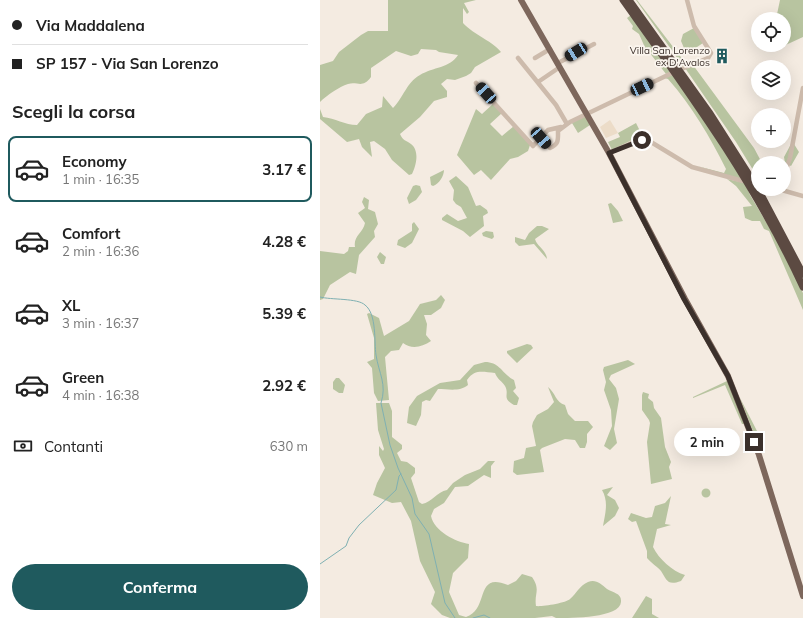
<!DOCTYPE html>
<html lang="it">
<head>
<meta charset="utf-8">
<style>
  body { margin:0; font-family:Mulish,sans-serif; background:#f6f6f6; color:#222; height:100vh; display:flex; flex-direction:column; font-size:15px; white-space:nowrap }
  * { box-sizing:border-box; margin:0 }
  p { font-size:13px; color:#767676 }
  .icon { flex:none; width:22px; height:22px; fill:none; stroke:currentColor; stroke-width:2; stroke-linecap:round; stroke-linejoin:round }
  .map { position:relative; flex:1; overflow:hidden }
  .panel { display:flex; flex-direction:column; background:#fff; width:320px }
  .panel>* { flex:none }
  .guide { display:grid; align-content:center; height:88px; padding:0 12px; background:#fff }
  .tools { position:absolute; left:431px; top:12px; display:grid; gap:8px }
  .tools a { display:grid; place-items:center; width:40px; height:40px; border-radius:50%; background:#fff; box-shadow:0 4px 16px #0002; font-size:20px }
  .end { position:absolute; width:18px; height:18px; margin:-9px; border:5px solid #3b302b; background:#fff; box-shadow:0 0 0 2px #fff }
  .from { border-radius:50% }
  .bubble { position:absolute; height:28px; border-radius:14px; background:#fff; box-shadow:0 4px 16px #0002; font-size:13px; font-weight:700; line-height:28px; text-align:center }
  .car { position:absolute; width:12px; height:24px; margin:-12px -6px; border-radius:5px; box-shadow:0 0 3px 1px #0007; background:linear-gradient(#222 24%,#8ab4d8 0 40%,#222 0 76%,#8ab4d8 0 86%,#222 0) }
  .guide b { display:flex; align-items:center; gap:14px; height:38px; font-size:15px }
  .guide b+b { border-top:1px solid #e0e0e0 }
  .guide i { width:10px; height:10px; background:#222 }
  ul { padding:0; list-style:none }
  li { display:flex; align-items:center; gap:12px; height:66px; margin:0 8px 6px; padding:0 4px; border:2px solid transparent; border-radius:8px }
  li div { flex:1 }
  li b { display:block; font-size:15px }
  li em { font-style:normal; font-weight:700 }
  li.current { border-color:#1f5a5e }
  li>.icon { width:36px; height:36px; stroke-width:1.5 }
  h2 { padding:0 12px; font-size:18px; line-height:48px }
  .pay { display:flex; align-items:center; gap:10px; height:44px; padding:0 12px; font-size:15px }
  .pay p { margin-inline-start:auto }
  .button { display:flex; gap:8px; margin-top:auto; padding:8px 12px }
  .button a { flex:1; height:46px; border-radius:24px; background:#1f5a5e; color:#fff; font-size:16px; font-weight:700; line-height:46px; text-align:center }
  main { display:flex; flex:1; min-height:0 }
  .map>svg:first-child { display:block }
</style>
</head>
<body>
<main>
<section class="panel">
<div class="guide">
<b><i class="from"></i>Via Maddalena</b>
<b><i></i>SP 157 - Via San Lorenzo</b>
</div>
<h2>Scegli la corsa</h2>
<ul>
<li class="current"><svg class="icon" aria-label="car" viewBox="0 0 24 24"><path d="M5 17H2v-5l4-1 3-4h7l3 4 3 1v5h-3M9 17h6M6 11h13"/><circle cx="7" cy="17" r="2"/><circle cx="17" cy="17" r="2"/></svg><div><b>Economy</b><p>1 min · 16:35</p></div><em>3.17 €</em></li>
<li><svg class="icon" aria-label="car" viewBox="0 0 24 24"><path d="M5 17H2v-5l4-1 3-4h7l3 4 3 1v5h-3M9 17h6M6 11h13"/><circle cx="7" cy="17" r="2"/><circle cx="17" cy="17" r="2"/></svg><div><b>Comfort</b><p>2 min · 16:36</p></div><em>4.28 €</em></li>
<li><svg class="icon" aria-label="car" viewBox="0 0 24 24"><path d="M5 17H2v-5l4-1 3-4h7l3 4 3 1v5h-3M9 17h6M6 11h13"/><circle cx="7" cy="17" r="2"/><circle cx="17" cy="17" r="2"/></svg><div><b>XL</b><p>3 min · 16:37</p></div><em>5.39 €</em></li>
<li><svg class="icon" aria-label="car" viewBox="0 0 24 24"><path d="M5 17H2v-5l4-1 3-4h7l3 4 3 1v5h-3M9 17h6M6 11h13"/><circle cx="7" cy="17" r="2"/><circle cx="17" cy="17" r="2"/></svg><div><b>Green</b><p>4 min · 16:38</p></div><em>2.92 €</em></li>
</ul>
<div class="pay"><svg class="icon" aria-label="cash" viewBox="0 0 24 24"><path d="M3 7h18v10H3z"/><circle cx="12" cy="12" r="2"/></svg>Contanti<p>630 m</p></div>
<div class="button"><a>Conferma</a></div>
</section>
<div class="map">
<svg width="483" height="618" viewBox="0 0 483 618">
  <rect width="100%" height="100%" fill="#f4ebe1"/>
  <path fill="#b8c4a0" d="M68,0H156L144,3L149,12L147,14L143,8V23C154,35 174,42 181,52L155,67L151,73L146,76L135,80L127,79L121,84L127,91V97L114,101L100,117L80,134C83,141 86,140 91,144C100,151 96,166 92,174L89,175L72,160L65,149L54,141L50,142L52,157L42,147L39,139L27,142L0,119V109L3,117C15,118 25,125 37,125L46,114L62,107L63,96L73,108C84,97 86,83 100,75C113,67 130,68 138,55L119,52L116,50L101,49L98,54L91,56L76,51L51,68V77C42,89 38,81 28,84C19,87 7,95 0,102V65L13,61L19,52L41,35L48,31H68Z
    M316,0H317L367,65L363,66Z
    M460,0H483V37L457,49L458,45H464V19H456Z
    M311,15L351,72L346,74L329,52H327L319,34L312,29L313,26L307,18Z
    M374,28L383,43L374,49L364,48L361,41L363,34Z
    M373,65L434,148L442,163H438V178L416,142L365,68Z
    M353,74L424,181L377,166L404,173L406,169C390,137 372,106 348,79L344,78Z
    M174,103L182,113L170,124L182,136L194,126L210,145L208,151L198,157L190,159L171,180L161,170L154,175L137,155L156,109L162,114Z
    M264,114L270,125L258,133L252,123Z
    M316,123L322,135L292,150L288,142L300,137L298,133Z
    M471,144H474L479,152L471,166L465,163L464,157Z
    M124,170C124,176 119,184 113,186L111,185L110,177Z
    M136,176L148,187L156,206L160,205L167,210L168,213L163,216L164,226L150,237L143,231L122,220V218L127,214L138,221L147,218L141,207L136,204L133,200L134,190L129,181Z
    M407,179L425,183L430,195L461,247L483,293V310L449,231L444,229L440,221H432L425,218L423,207L432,206L416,186Z
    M96,185L100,186L102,192L96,200L89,204L87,198L93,186Z
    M44,197L49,200L48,209L55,212L58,224L54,231L55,237L39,255L36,274L30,272L10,285L3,299L0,300V251L24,254L28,251L29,247H35C33,236 43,233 45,223L38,213L45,208L42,202Z
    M291,203L298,211L303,221L293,223L288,204Z
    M94,222L99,229L92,243L85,248L77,245L78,240L92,231V224Z
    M217,226H222L229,229L215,239C217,247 226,249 227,259L214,244L199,246L195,242V237L205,240L209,233Z
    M166,231L173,232L174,237L172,239L163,236L162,233Z
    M60,252L66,257L64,264H61L57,257Z
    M121,295L125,300L121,308L111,315H104L107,324L106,335L111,341C102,347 92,350 83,343L79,350L71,351L65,357L69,400L58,401L54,393L52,368L47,362L54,359V338L47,314L49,313L59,318L64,336L89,321L100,304L116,300Z
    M207,344L211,345L213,348L197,363L187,353V351Z
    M308,360L315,364L291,375L289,379L296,388L299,399L294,429L297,443L290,450L284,446L292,426L291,410L284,390L286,382L283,370L284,367Z
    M165,362C180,362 182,374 194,380L196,388L193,391L199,398L197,405H194C181,398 190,395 185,386C182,381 177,379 175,373C162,372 155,369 147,380L148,385C140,392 128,389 118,389L110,401L106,400L102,402L101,415L96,426L87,423L89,407L97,396L120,383L140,380L154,365Z
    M16,378H19L25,385L23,393H19L13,389V382Z
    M407,381L408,382L426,424H422L405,385L373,398V397Z
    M228,387C235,392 236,403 245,405L248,414L255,421H268L273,427L267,434V442L265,448H260L255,440L245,439L222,448L220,450L224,472L197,475L193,472L194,461L204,458L206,448L216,446L212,426L213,422L217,415L228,409L234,402Z
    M323,392L329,394L328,398L333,402L334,408L341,418L345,447L351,462L349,467L352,479L331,484L327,442L330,423L329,420L322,410V395Z
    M419,396L437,431L435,436Z
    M56,403H69L72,411V437L82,445V449L77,453L81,461L87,462L95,468V473L91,478L99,502L102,504C112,502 117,492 127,490L133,483L145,475L160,469L168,461H175L171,466V478L164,475L148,486L135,487L124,503L114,509L111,516C114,531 136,542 149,544L148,558L133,573L129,592L139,615L146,617C170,609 154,571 188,585L196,581L202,574L212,577C221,590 214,593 216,606C221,607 246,603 250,599C256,594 260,585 268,582C276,579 281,584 287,589C293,593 302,593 301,602C300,618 252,618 236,618L232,616L215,618H130L122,615L111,604L115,592L100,561L91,521L81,502L72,503L53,495L57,483L65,468L59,455V446L63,451L64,449L58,430Z
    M293,487L287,495L295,500L299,508L295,516L283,526C285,514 289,502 282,490Z
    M381.5 493a4.5 4.5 0 1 1 9 0a4.5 4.5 0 1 1-9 0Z
    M351,496L345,524L351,525L337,529L333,547C339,559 352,571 365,575L361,581C347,586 347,580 341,571C338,567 331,563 327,558V551L316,521L312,522L308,519L311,513L326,518L332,517L335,506L345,503Z
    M326,596L332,599V614L339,618H312Z"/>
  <path fill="#ecdcc8" d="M290,120L298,133L286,138L280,127Z"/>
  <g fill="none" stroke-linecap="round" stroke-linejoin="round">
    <path stroke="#7fb0b2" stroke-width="1" d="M0,297C11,300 38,298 45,305C57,314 54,342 56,355C59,374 67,384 61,403L70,445L78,468L92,498L95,514L109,534L125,603L135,618
      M0,564L26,546L29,538L39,525L76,490L79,476L81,474
      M153,618L164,615L170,618"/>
    <path stroke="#cdbbac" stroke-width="4.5" d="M198,58L236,105L247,124
      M215,58L230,49
      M238,63L274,44
      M364,68L388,58L391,53L374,26L367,0
      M218,82L240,67
      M156,83L213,146L228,130L241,127
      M221,138L230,148C239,144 238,140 238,131L250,122L352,73
      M289,153L316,141L326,139L372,167L423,181
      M464,175L470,158L483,88
      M458,189L483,196"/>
    <path stroke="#7d675c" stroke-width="6" d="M201,0L289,153L365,299L408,376L439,455L483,596"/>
    <path stroke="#5c4a42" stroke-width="7" d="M303,0C370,94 434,181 483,287
      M309,0L389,112L438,189
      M438,189L483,274"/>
  </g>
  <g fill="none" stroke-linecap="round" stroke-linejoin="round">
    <path stroke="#3b302b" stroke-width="5" d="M322,140L289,153L364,299L408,376L434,442"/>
  </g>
  <defs>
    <g id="building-bare" transform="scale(1.2)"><path d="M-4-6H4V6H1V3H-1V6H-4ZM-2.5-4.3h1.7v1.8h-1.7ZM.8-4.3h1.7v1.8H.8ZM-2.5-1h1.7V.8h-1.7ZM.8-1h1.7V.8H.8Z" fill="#1f5a5e" stroke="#fbf5ee" stroke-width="2.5" paint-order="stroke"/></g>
  </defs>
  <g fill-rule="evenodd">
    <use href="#building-bare" x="402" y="56"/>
  </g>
  <g text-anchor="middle" stroke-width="3.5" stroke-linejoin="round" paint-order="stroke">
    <g font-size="10" fill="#3b302b" stroke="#fbf5ee" text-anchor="end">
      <text x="390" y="54">Villa San Lorenzo<tspan x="390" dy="12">ex D'Avalos</tspan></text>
    </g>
  </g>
</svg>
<div class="tools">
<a><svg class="icon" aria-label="locate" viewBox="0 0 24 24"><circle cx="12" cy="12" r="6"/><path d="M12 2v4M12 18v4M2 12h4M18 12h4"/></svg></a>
<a><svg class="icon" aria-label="layers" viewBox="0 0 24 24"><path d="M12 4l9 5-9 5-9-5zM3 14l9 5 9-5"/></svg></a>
<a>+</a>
<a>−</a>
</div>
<i class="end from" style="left:322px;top:140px"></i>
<i class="end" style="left:434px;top:442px"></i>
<div class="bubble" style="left:354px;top:428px;width:66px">2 min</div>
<i class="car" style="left:256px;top:52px;rotate:239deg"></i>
<i class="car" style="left:322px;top:87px;rotate:65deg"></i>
<i class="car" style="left:166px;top:93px;rotate:318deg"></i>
<i class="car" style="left:221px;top:138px;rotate:139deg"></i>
</div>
</main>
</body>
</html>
